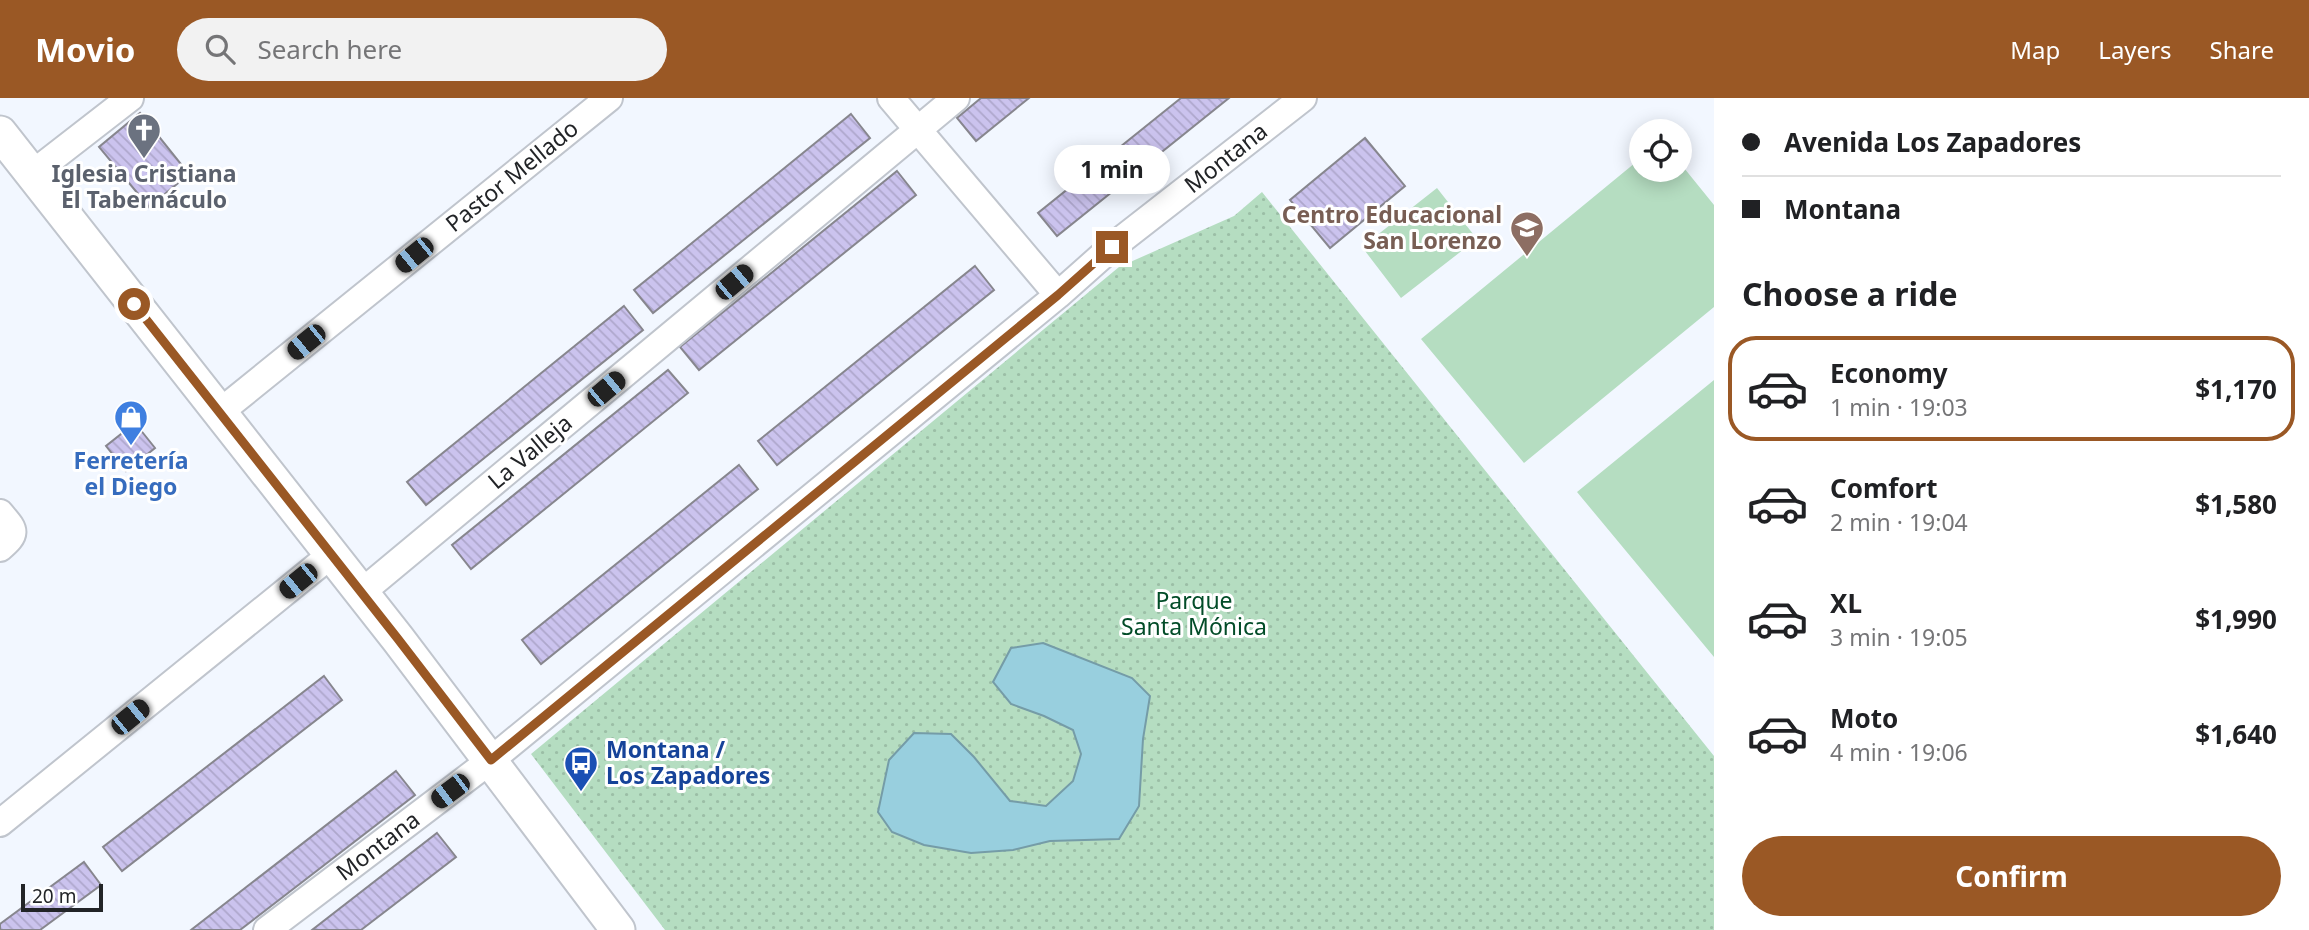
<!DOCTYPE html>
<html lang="en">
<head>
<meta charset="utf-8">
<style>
  body { margin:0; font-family:"Noto Sans",sans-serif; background:#f2f2f2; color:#202124; height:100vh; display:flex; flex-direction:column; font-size:26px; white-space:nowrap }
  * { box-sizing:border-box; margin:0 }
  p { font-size:23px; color:#757577 }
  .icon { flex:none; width:38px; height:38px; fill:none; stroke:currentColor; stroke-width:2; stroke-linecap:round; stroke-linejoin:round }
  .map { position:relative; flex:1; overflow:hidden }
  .drawer { display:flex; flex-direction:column; background:#fff; width:595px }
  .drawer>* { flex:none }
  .banner { display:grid; align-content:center; height:154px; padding:0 28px; background:#fff }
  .buttons { position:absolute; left:1629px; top:21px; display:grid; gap:14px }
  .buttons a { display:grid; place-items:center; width:63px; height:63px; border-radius:50%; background:#fff; box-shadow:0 4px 18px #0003; font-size:35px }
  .scale { position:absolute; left:21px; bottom:18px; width:82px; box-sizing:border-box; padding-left:7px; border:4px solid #222427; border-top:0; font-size:19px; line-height:24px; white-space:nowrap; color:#222427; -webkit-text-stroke:5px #fff; paint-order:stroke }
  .end { position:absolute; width:32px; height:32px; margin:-16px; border:9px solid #9a5825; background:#fff; box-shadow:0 0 0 4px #fff }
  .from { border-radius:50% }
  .bubble { position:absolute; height:49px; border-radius:24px; background:#fff; box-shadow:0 4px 18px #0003; font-size:23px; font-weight:700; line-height:49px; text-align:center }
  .car { position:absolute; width:21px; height:42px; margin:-21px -10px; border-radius:9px; box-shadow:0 0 5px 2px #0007; background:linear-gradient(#222 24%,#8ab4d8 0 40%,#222 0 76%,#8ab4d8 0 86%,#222 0) }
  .banner b { display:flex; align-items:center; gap:24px; height:66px; font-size:26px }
  .banner b+b { border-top:2px solid #e0e0e0 }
  .banner i { width:18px; height:18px; background:#202124 }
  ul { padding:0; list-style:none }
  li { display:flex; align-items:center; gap:21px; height:105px; margin:0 14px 10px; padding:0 14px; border:4px solid transparent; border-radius:28px }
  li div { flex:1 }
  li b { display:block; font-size:26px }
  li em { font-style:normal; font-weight:700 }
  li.current { border-color:#9a5825 }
  li>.icon { width:63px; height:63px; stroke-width:1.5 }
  h2 { padding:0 28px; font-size:32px; line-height:84px }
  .button { display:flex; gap:14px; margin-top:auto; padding:14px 28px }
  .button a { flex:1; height:80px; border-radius:42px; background:#9a5825; color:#fff; font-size:28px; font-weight:700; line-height:80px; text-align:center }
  header { display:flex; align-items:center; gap:42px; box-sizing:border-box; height:98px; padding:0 35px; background:#9a5825; color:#fff }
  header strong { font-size:33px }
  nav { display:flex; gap:38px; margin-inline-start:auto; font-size:24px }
  .search { width:490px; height:63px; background:#f2f2f2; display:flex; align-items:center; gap:18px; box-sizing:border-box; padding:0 24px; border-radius:38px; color:#757577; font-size:26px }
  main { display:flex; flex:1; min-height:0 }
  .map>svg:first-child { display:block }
</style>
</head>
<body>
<header>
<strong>Movio</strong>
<div class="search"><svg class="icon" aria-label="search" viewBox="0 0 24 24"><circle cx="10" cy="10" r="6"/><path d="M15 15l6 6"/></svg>Search here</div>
<nav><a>Map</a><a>Layers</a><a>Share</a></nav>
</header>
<main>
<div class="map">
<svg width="1714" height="832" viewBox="0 0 1714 832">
  <defs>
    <pattern id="park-dots" width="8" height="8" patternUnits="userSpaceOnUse" patternTransform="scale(1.75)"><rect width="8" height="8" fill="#b5ddc1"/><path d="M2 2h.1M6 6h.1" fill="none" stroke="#9bbea6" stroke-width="1.8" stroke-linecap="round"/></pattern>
    <pattern id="building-back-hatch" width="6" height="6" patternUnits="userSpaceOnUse" patternTransform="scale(1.75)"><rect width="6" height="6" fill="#cbc3ee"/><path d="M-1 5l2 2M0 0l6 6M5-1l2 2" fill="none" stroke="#aea7cc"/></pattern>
  </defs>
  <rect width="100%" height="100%" fill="#f2f7ff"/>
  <path fill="#b5ddc1" d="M1641,60L1642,72H1680V65L1714,107V209L1524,365L1421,241Z
    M1437,90L1477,141L1401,200L1362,149Z
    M1714,282V559L1577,394Z"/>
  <path fill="url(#park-dots)" d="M1262,94L1714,658V832H665L531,656L1119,169L1234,118Z"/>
  <path fill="#98cfde" stroke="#759ca7" stroke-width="2" d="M1043,545L1132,580L1150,598L1143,641L1139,708L1119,741L1050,743L1013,752L971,755L924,747L892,734L878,714L889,662L914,635L951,636L974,659L1010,703L1046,708L1073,683L1081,656L1073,632L1044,618L1011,606L993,584L1011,550Z"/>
  <path fill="url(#building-back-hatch)" stroke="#87868e" stroke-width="2" d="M981,0H1029L976,43L957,20Z
    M1181,0H1229L1057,138L1038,115Z
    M140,15L189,76L149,109L99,49Z
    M851,16L870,40L653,215L634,192Z
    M1365,40L1405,88L1330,150L1290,102Z
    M897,73L916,97L699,272L680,249Z
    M975,168L994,192L777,367L758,343Z
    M624,208L643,232L426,407L407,384Z
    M668,272L688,295L471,471L452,447Z
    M135,325L155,350L126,373L106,348Z
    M739,367L758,391L541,566L522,542Z
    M324,578L342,602L122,773L103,749Z
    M396,673L415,697L240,832H191Z
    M437,735L456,759L361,832H312Z
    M84,764L101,787L40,832H0V826Z"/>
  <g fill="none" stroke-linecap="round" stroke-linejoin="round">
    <g stroke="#c0c5cd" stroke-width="30">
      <path id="minor" d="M891,0L1058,197
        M32,76L130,0
        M220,314L609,0
        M0,415C14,432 19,434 0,450
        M362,494L956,0
        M0,725L332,456
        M267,832L491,662L1058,197L1112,149L1303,0"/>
    </g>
    <g stroke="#c0c5cd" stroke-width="37">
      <path id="major" d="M0,35L398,541L618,832"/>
    </g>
    <use href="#minor" stroke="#fff" stroke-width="26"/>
    <use href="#major" stroke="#fff" stroke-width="33"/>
  </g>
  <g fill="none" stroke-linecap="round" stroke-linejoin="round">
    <path stroke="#9a5825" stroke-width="9" d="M134,206L398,541L491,662L1058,197L1112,149"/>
  </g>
  <defs>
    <g id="church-pin" transform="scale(1.75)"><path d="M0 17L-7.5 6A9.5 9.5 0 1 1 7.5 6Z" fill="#6b7280" stroke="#fff"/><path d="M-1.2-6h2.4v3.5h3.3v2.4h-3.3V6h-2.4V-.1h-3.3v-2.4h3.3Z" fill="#fff"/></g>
    <g id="school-pin" transform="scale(1.75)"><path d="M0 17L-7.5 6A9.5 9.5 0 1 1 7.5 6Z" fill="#8d6e63" stroke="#fff"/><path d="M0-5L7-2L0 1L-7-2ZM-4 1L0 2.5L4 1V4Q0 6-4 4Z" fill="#fff"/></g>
    <g id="shop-pin" transform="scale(1.75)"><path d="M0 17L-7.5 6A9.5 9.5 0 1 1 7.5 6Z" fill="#3f7fe0" stroke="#fff"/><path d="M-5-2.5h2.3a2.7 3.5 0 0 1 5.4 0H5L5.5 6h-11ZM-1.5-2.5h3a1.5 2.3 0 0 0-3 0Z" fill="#fff"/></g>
    <g id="bus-pin" transform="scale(1.75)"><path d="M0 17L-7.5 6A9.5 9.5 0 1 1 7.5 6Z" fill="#1a4fb4" stroke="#fff"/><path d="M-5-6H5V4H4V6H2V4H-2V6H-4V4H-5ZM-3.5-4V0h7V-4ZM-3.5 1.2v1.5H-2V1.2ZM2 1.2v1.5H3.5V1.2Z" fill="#fff"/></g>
  </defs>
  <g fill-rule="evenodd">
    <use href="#church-pin" x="144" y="32"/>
    <use href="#school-pin" x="1527" y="130"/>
    <use href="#shop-pin" x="131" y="319"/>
    <use href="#bus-pin" x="581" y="665"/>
  </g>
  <g text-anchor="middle" stroke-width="6" stroke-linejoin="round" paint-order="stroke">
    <g font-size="23" fill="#222427" stroke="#fff">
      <text transform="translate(1226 60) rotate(-38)" y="8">Montana</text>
      <text transform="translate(512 78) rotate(-39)" y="8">Pastor Mellado</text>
      <text transform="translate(530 354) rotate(-40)" y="8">La Valleja</text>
      <text transform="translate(378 748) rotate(-37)" y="8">Montana</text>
    </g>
    <g font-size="23" font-weight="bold" fill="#5b616d" stroke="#fff">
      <text x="144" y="84">Iglesia Cristiana<tspan x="144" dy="26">El Tabernáculo</tspan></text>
    </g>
    <g font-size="23" font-weight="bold" fill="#785e54" stroke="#fff" text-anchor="end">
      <text x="1502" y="125">Centro Educacional<tspan x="1502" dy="26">San Lorenzo</tspan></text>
    </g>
    <g font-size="23" font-weight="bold" fill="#366cbe" stroke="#fff">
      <text x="131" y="371">Ferretería<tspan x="131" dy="26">el Diego</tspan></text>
    </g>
    <g font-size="23" fill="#024c28" stroke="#fff">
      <text x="1194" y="511">Parque<tspan x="1194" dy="26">Santa Mónica</tspan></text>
    </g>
    <g font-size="23" font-weight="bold" fill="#164399" stroke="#fff" text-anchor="start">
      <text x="606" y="660">Montana /<tspan x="606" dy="26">Los Zapadores</tspan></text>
    </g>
  </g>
</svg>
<div class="buttons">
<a><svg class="icon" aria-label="locate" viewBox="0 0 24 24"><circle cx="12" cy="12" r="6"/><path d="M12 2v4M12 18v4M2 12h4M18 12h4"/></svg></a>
</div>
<div class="scale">20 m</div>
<i class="end from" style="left:134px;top:206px"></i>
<i class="end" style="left:1112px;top:149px"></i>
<div class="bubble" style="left:1054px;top:47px;width:116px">1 min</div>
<i class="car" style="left:414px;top:157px;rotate:231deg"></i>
<i class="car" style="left:734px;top:184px;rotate:50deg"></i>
<i class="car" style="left:306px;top:244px;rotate:231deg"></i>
<i class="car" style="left:606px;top:291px;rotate:50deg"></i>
<i class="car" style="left:298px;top:483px;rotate:231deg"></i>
<i class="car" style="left:130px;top:619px;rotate:51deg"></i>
<i class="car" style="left:450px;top:693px;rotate:233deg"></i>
</div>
<section class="drawer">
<div class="banner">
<b><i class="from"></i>Avenida Los Zapadores</b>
<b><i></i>Montana</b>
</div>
<h2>Choose a ride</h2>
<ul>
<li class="current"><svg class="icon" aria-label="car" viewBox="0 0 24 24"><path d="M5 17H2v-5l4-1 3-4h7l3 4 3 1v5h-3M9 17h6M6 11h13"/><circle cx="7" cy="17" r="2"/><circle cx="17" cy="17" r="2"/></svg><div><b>Economy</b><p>1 min · 19:03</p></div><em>$1,170</em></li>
<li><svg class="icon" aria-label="car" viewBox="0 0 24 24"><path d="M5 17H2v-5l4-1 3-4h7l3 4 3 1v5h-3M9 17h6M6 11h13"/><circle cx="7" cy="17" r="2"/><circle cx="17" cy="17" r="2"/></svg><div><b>Comfort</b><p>2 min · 19:04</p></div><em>$1,580</em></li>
<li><svg class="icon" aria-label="car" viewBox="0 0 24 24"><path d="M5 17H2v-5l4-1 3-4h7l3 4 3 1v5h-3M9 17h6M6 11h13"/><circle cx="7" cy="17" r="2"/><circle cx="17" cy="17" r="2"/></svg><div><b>XL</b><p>3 min · 19:05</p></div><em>$1,990</em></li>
<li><svg class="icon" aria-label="car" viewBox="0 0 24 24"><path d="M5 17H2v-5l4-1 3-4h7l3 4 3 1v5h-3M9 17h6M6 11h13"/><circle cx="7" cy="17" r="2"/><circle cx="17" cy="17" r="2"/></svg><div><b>Moto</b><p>4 min · 19:06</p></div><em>$1,640</em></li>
</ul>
<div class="button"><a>Confirm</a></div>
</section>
</main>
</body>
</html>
